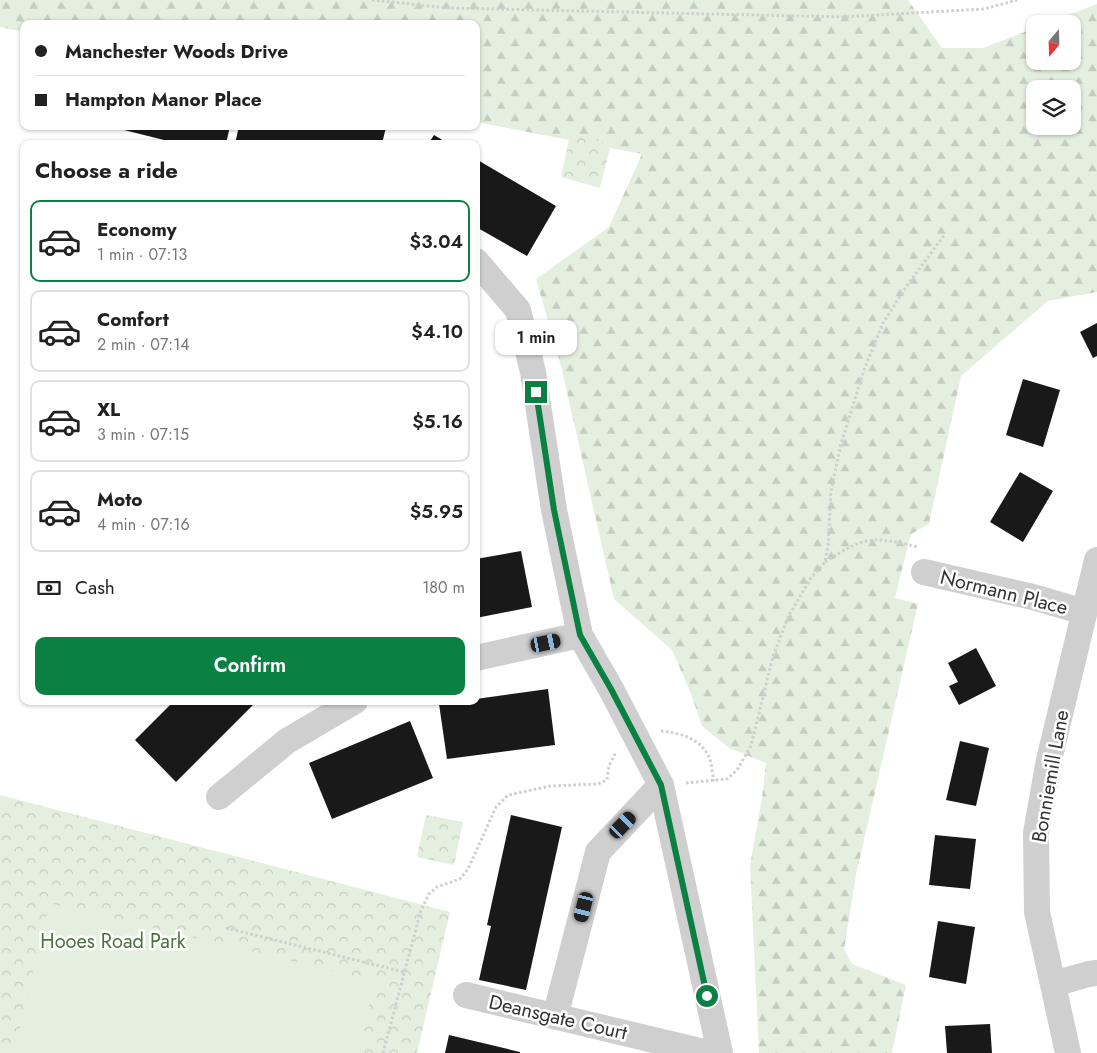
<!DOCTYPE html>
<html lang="en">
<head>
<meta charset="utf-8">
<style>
  body { margin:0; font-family:Jost,sans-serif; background:#f6f6f6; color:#222; height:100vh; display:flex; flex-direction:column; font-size:19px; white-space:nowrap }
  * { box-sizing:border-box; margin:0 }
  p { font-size:16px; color:#767676 }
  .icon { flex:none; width:28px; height:28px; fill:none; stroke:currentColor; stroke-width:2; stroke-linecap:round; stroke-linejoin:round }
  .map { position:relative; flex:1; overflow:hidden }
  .details { position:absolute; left:20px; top:140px; width:460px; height:565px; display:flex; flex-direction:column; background:#fff; border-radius:10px; box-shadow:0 1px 4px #0004 }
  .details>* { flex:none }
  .hud { position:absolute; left:20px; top:20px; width:460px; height:110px; border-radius:10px; box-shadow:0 1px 4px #0004; display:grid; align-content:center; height:110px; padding:0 15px; background:#fff }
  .needle { width:32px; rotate:199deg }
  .buttons { position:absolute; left:1026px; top:15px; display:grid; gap:10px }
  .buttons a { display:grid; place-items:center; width:55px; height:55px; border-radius:10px; background:#fff; box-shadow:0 1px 4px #0004; font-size:25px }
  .end { position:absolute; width:22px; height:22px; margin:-11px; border:6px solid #0b8043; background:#fff; box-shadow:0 0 0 2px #fff }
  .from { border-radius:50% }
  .bubble { position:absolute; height:35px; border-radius:10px; background:#fff; box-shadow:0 1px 4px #0004; font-size:16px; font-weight:600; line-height:35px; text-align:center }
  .car { position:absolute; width:15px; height:30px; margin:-15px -8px; border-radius:6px; box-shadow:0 0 4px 1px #0007; background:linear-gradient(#222 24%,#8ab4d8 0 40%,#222 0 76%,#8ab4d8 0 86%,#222 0) }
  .hud b { display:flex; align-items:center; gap:18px; height:48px; font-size:19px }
  .hud b+b { border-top:1px solid #e0e0e0 }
  .hud i { width:12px; height:12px; background:#222 }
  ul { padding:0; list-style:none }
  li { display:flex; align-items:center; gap:15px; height:82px; margin:0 10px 8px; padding:0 5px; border:2px solid #e0e0e0; border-radius:10px }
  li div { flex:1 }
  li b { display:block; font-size:19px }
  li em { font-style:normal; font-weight:600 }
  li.current { border-color:#0b8043 }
  li>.icon { width:45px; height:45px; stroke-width:1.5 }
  h2 { padding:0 15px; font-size:22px; line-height:60px }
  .pay { display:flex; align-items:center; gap:12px; height:55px; padding:0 15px; font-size:19px }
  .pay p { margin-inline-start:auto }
  .cta { display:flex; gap:10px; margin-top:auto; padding:10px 15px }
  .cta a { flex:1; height:58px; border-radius:10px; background:#0b8043; color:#fff; font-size:20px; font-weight:600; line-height:58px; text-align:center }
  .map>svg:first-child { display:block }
</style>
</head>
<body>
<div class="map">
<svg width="1097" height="1053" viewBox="0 0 1097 1053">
  <defs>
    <pattern id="forest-firs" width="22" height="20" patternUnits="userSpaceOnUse" patternTransform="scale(1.25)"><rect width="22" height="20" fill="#e5efe0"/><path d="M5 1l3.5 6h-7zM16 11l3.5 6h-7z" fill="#c5cdc1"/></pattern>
    <pattern id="park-crowns" width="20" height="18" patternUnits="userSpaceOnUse" patternTransform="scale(1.25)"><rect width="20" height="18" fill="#e5efe0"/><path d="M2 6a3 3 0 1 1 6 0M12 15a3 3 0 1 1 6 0" fill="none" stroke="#c5cdc1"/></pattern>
  </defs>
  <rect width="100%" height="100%" fill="#fff"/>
  <path fill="url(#forest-firs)" fill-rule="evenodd" d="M0,0H908L942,48H983L1035,28V61H1072V24H1045L1097,4V292L1048,301L961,376L929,524L911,534L895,598L918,604L856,875L844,949L852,964L906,985L892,1053H759L750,865L762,798L766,763L729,748L702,726L690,691L672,650L614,599L561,366L536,279L609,227L642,154L476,122V24H24V32L0,27ZM1035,89H1072V126H1035Z"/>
  <path fill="url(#park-crowns)" d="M570,134L611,144L600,188L561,177Z
    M0,795L450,912L417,1053H0Z
    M426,815L463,822L454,865L417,857Z"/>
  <path fill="#e5efe0" d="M49,903L375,981L358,1053H14Z"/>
  <path fill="#191919" d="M108,126H230L226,144H180Z
    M239,126H384L386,127L382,144H235Z
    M434,135L449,144H428Z
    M476,159L556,206L527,256L476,227Z
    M1097,323V356L1093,358L1080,332Z
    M1023,379L1060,390L1043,447L1006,435Z
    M1020,472L1053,491L1023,542L990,522Z
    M521,551L532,607L476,618V559Z
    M976,648L996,686L959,705L949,686L958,682L948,663Z
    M548,689L555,745L447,759L439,704L476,701V699Z
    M174,701H257L176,782L135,740Z
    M410,721L433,778L332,819L309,763Z
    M960,741L989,748L976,806L946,800Z
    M511,815L562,827L526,990L479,980L491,926L487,925Z
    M935,835L976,839L970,889L929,885Z
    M938,921L975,927L966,984L929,977Z
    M990,1024L992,1053H947L945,1026Z
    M449,1035L520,1052V1053H445Z"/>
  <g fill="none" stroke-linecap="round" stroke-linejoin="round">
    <path stroke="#cfcfcf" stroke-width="3" stroke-dasharray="2.5 2.5" stroke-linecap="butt" d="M372,0L449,8L843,17L984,9L1017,0
      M825,562C865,536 872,536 918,547
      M661,731C680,733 700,738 709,757C712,763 712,774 714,781
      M686,783L727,779L737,770L751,746L773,656L789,615L811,578L825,562L828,547L831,491L841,444L864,370L883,323L906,287L945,234
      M226,928L404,972
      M383,1053L421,910L429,894L437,887L460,879L468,869L496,807L508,795L551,786L598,784L607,780L609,766L616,752"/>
    <path stroke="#cfcfcf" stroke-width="26" d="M476,261L518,310L533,372L554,510L580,635L611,689L661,785L720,1053
      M924,572L1033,597L1084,612
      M476,658L580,635
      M219,797L287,741L355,701
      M1053,984L1089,974L1097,973
      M466,995L708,1053
      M555,1017L598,852L661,785
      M1068,1053L1037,912L1036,833L1049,760L1097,560"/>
  </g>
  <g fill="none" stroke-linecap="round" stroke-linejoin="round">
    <path stroke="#0b8043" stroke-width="6" d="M536,392L554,510L580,635L611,689L661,785L707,996"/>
  </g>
  <g text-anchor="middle" stroke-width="5" stroke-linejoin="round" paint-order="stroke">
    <g font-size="20" fill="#323232" stroke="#fff">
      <text transform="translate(1004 592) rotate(14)" y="7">Normann Place</text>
      <text transform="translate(1050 776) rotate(-80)" y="7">Bonniemill Lane</text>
      <text transform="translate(558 1017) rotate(13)" y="7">Deansgate Court</text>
    </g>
    <g font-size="20" fill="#4c713c" stroke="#fff">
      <text x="113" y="948">Hooes Road Park</text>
    </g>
  </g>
</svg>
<div class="buttons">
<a><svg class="needle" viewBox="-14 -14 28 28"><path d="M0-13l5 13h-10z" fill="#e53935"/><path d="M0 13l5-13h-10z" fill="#767676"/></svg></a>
<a><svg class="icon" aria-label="layers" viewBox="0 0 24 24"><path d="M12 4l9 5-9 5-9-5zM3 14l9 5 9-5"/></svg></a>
</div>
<i class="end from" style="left:707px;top:996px"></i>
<i class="end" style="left:536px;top:392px"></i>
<div class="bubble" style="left:495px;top:320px;width:82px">1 min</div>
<i class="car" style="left:546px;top:643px;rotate:78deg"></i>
<i class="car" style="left:623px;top:825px;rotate:44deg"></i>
<i class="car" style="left:584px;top:907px;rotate:194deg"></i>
<div class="hud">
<b><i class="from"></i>Manchester Woods Drive</b>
<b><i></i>Hampton Manor Place</b>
</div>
<section class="details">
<h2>Choose a ride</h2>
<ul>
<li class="current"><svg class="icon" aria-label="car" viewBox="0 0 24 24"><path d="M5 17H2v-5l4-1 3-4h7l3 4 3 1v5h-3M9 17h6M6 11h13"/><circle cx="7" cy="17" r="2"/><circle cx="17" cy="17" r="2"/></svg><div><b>Economy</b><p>1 min · 07:13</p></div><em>$3.04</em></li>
<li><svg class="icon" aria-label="car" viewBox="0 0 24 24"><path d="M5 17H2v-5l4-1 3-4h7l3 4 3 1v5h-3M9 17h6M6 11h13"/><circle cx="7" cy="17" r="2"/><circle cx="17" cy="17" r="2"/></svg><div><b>Comfort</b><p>2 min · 07:14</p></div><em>$4.10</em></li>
<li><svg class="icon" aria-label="car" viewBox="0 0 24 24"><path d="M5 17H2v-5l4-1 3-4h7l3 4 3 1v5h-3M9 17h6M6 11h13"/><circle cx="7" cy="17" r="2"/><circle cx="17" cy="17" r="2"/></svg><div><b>XL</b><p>3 min · 07:15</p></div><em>$5.16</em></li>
<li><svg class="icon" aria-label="car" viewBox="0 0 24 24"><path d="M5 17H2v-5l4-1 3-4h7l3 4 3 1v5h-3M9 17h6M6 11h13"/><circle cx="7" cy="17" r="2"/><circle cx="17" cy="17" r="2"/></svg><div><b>Moto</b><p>4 min · 07:16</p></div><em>$5.95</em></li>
</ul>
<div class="pay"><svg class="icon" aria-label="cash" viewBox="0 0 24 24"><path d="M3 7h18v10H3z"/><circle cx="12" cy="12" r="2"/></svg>Cash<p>180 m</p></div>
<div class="cta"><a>Confirm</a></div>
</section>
</div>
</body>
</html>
